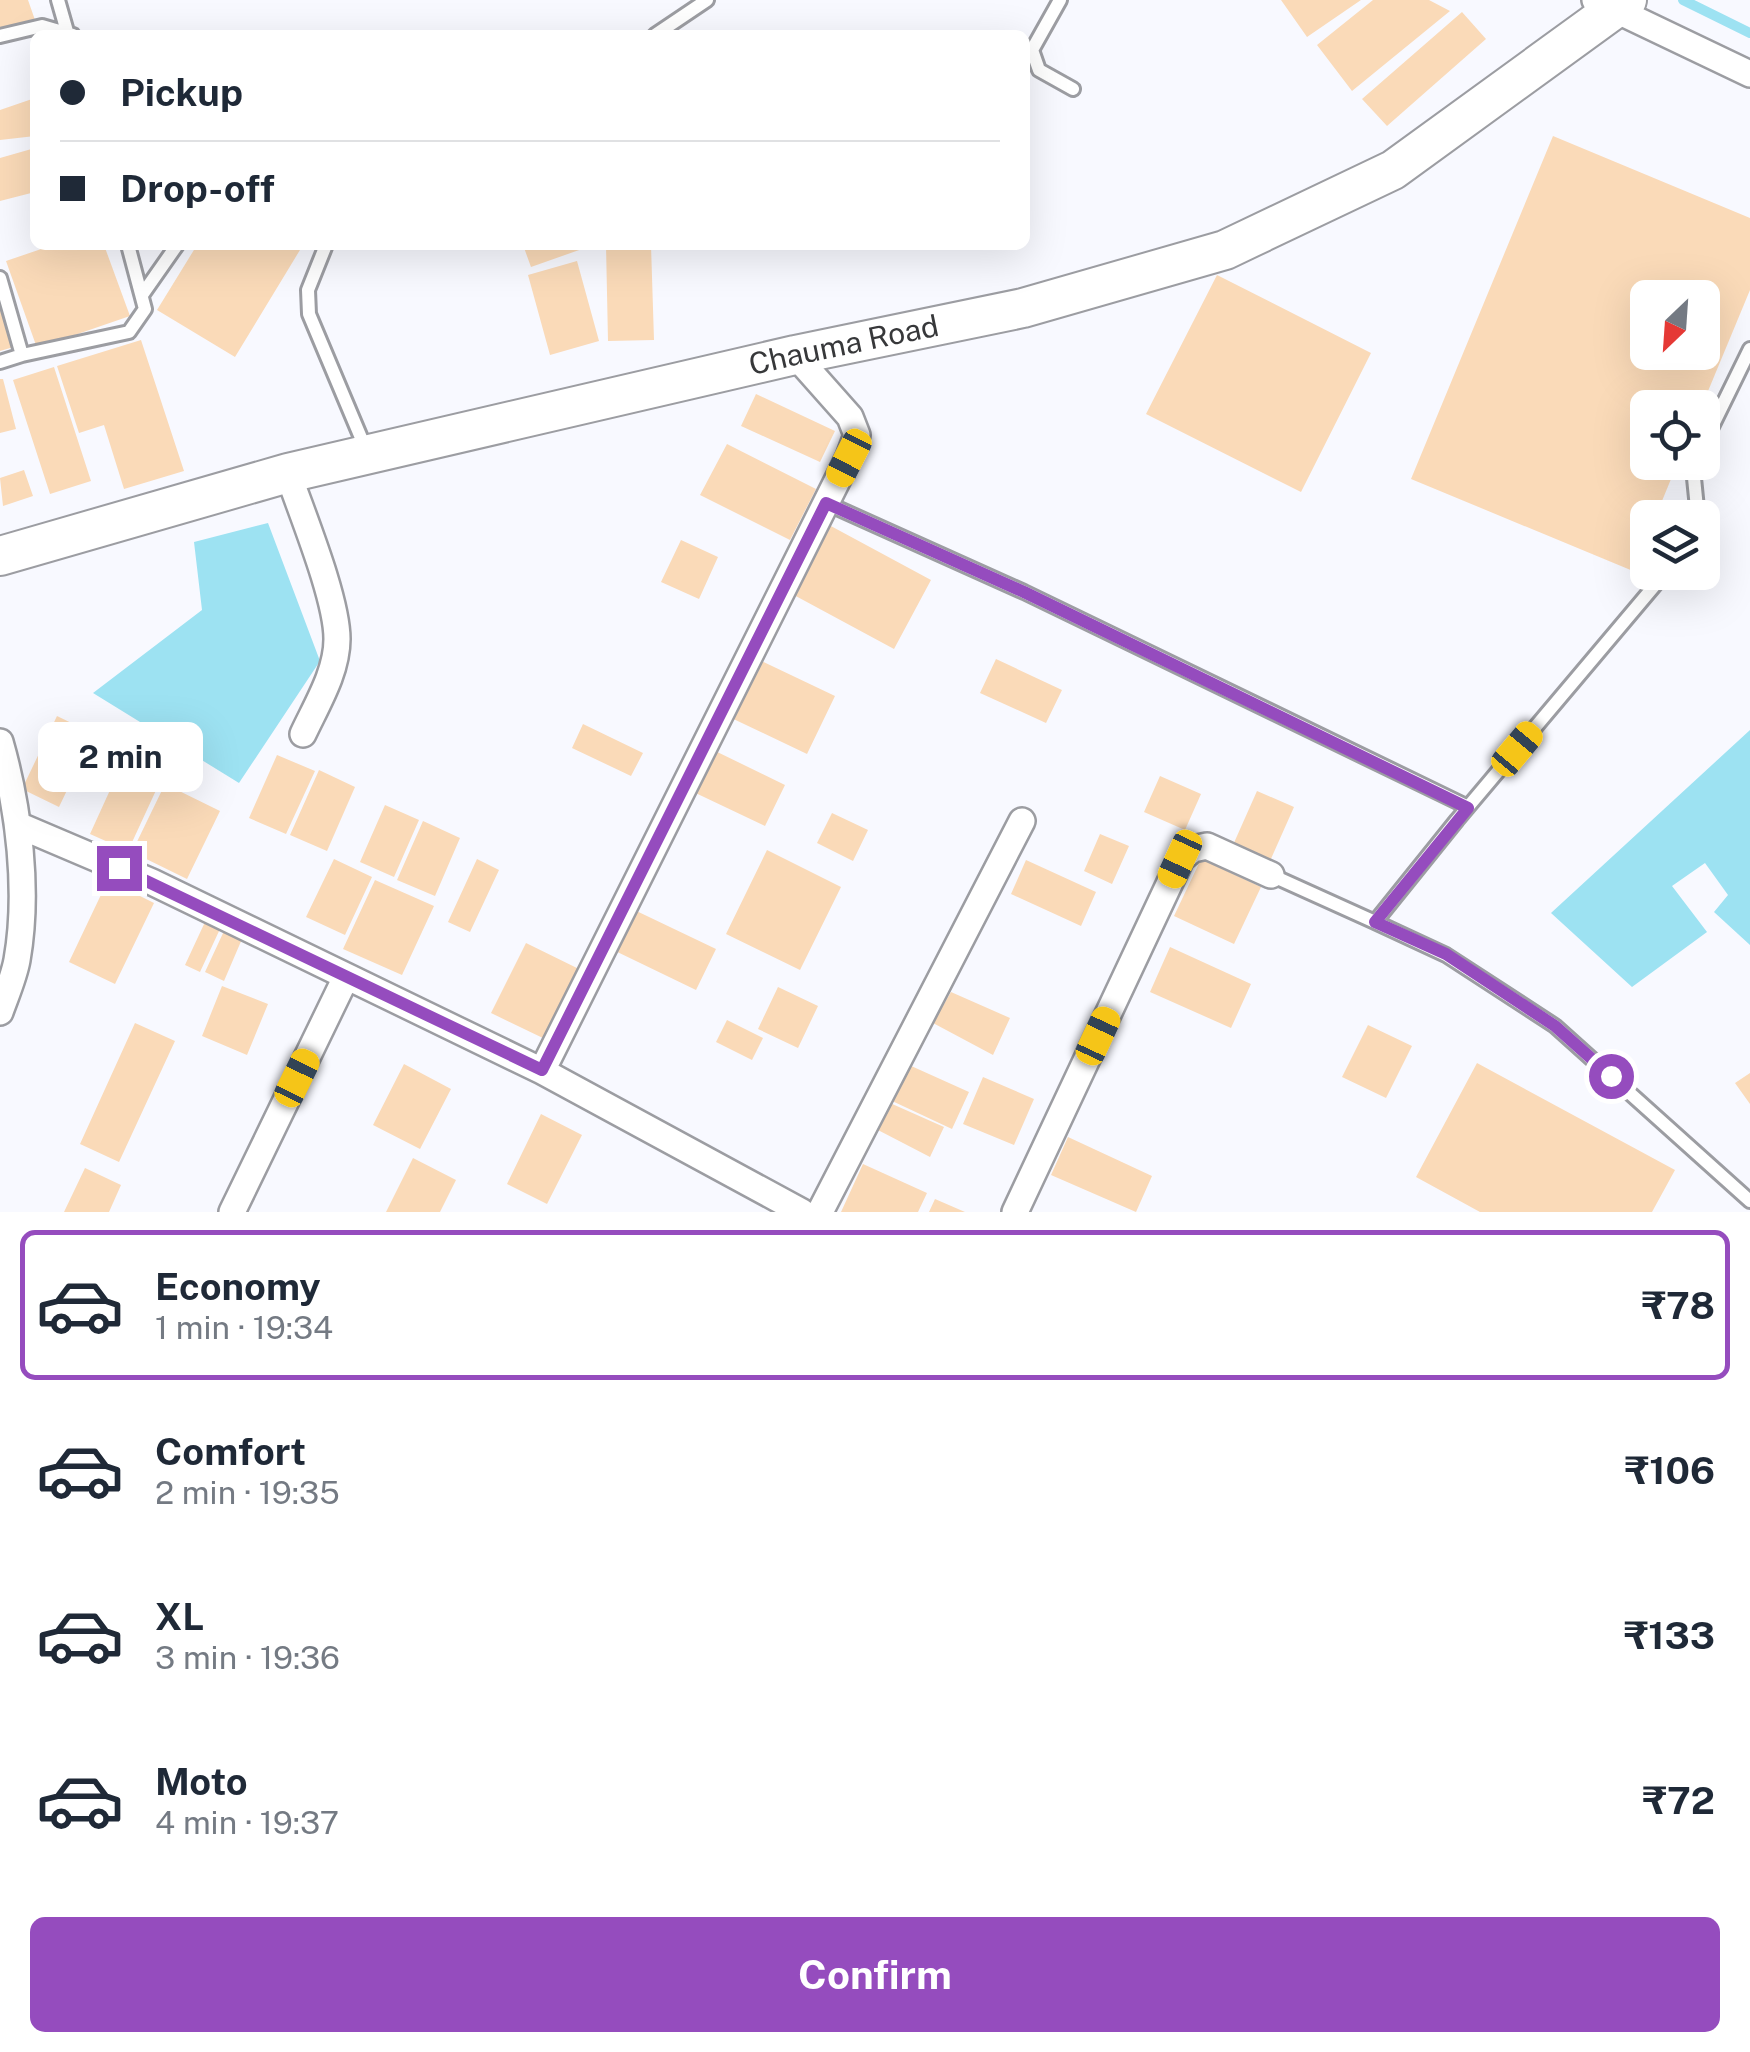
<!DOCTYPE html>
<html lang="en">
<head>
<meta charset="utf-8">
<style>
  body { margin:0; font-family:"Public Sans",sans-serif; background:#f2f2f3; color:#1f2937; height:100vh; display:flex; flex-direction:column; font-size:38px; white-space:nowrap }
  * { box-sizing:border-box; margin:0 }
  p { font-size:32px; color:#747a83 }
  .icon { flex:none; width:55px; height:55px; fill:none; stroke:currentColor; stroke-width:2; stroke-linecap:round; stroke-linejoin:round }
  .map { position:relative; height:1212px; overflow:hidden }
  .details { display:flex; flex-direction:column; background:#fff; flex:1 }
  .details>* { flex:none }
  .top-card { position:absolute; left:30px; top:30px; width:1000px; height:220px; border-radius:15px; box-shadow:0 10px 40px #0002; display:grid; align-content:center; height:220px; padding:0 30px; background:#fff }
  .needle { width:65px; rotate:205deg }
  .fabs { position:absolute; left:1630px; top:280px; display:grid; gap:20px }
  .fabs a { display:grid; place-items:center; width:90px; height:90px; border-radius:15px; background:#fff; box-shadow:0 10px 40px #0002; font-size:50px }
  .end { position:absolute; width:45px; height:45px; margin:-22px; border:12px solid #954cbe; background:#fff; box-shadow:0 0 0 5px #fff }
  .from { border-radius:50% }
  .bubble { position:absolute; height:70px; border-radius:15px; background:#fff; box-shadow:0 10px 40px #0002; font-size:32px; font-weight:700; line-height:70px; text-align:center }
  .car { position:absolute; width:30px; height:60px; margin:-30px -15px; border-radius:12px; box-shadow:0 0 8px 2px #0007; background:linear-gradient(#f5c518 24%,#345 0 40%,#f5c518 0 76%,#345 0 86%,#f5c518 0) }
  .top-card b { display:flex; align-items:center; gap:35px; height:95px; font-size:38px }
  .top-card b+b { border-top:2px solid #e0e1e3 }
  .top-card i { width:25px; height:25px; background:#1f2937 }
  ul { padding:18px 0 0; list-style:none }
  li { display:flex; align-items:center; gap:30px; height:150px; margin:0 20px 15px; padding:0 10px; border:5px solid transparent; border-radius:15px }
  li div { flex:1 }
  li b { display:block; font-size:38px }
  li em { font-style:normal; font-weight:700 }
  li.selected { border-color:#954cbe }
  li>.icon { width:90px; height:90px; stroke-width:1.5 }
  .button { display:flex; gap:20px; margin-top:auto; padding:20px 30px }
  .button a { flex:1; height:115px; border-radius:15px; background:#954cbe; color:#fff; font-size:40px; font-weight:700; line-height:115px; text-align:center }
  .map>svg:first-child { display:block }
</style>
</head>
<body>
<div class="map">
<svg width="1750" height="1212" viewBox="0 0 1750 1212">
  <rect width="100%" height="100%" fill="#f8f9ff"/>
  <path fill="#9de2f2" d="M268,523L320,661L239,783L93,693L202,610L194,542Z
    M1750,730V945L1714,912L1728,895L1705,863L1672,886L1707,932L1632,987L1551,913Z"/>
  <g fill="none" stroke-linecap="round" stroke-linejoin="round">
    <path stroke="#9de2f2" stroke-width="10" d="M1683,0L1750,33"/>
  </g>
  <path fill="#fadab8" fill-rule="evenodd" d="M0,0H28L35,20L0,34Z
    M1281,0H1361L1307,37Z
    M1373,0H1429L1450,11L1352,91L1317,45Z
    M1462,12L1486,39L1387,126L1362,99Z
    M35,98V136L0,140V110Z
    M1553,136L1750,218V290L1701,408H1648V462H1678L1655,518H1648V537L1633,571L1411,479ZM1648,298H1702V352H1648Z
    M35,148V192L0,201V158Z
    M53,245H104L130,316L37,348L6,261Z
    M197,245H303L235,357L157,310Z
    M523,245H580L582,249L531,267Z
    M606,245H651L654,340L608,341Z
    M577,261L599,341L550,355L528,275Z
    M1217,275L1371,353L1301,492L1146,414Z
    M4,305L17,346L0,351V306Z
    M141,340L184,471L124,489L104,425L79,433L57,366Z
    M54,367L91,481L50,494L13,380Z
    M0,379H3L16,429L0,433Z
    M756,394L835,431L820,462L741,426Z
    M727,444L816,489L790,540L700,495Z
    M24,470L33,496L3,506L0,478Z
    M829,525L931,580L894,649L792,594Z
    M681,540L718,557L699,599L661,582Z
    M753,657L835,696L807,754L725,715Z
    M996,659L1062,690L1046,723L980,693Z
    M57,716L94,734L59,807L22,789Z
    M583,724L643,753L631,776L572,748Z
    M705,746L785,785L765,826L685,788Z
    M126,755L164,773L128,851L90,834Z
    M277,755L315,771L286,834L249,818Z
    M319,770L355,787L327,851L290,835Z
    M1160,776L1201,794L1185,830L1144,812Z
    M165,784L220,811L187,879L132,852Z
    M1257,791L1294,807L1266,870L1229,854Z
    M385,805L419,820L394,877L360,862Z
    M832,813L868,830L853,861L817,843Z
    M423,821L460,838L435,896L397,880Z
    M1100,834L1129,846L1112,884L1084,871Z
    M767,850L841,887L800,970L726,934Z
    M334,859L372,877L345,935L306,917Z
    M477,859L499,870L470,932L448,922Z
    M1201,859L1261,887L1234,944L1174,916Z
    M1026,860L1096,892L1081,926L1011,894Z
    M108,880L154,903L115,984L69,962Z
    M375,880L434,906L402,975L343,949Z
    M626,906L716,949L696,990L607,947Z
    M205,922L220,929L200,972L185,965Z
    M224,931L242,939L224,981L205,972Z
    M526,943L581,970L547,1040L491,1013Z
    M1170,947L1251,984L1231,1028L1150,992Z
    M222,986L268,1004L247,1055L202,1036Z
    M778,987L818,1006L798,1048L758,1029Z
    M951,992L1010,1018L993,1055L933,1023Z
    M727,1020L763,1038L752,1060L716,1042Z
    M135,1023L175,1041L119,1162L80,1144Z
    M1368,1025L1412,1046L1386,1098L1342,1077Z
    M1477,1063L1675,1170L1652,1212H1480L1416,1177Z
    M404,1064L451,1089L420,1149L373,1125Z
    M909,1065L969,1092L952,1129L890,1100Z
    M1750,1073V1104L1735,1083Z
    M983,1077L1034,1099L1014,1145L963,1124Z
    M890,1103L944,1127L930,1157L876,1129Z
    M541,1114L582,1135L547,1204L507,1184Z
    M1068,1137L1152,1176L1136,1212L1051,1175Z
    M413,1158L456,1180L440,1212H386Z
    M863,1164L927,1193L918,1212H841Z
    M85,1168L121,1185L109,1212H64Z
    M935,1199L965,1212H929Z"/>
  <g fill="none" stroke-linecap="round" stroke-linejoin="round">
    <g stroke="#9c9da2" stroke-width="18">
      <path id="lane" d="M58,0L68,35
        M1060,0L1032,50L1039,70L1073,89
        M655,35L707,0
        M0,36L42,26L73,35
        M326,245L308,290L309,314L367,452
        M0,278L22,355L0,362
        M142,295L177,245
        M22,355L129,332L145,309L128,245
        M1702,447L1750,349
        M1698,462L1694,478L1698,518
        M826,503L1024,592L1468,807
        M1666,572L1457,820L1375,922L1446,955L1555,1026L1750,1201
        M1271,875L1375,922"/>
    </g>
    <g stroke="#9c9da2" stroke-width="30">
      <path id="street" d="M1595,0L1750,74
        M288,473C302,514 337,598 337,639C337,672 317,704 303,734
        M0,742C19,808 29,892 17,960C14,977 6,995 0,1012
        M18,825L152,882L542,1071L802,1212
        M542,1071L849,457L857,435L850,417L795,355
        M232,1212L346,977
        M820,1212L1022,821
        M1015,1212L1181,859L1193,849L1207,846L1271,875"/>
    </g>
    <g stroke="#9c9da2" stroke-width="42">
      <g id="secondary">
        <path id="s1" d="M0,556L288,473L795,355L1023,308L1225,250L1393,170L1627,0"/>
      </g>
    </g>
    <use href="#lane" stroke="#fff" stroke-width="12"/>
    <use href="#street" stroke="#fff" stroke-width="25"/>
    <use href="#secondary" stroke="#fff" stroke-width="38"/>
  </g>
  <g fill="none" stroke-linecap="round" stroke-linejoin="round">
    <path stroke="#954cbe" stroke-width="12" d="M119,868L542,1070L826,503L1024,592L1468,808L1375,922L1446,954L1555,1026L1611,1076"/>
  </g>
  <g text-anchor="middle" stroke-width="10" stroke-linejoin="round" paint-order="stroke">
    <g font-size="30" fill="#37383a" stroke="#f8f9ff">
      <text dy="10" stroke="none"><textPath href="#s1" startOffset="870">Chauma Road</textPath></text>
    </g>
  </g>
</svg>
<div class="fabs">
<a><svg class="needle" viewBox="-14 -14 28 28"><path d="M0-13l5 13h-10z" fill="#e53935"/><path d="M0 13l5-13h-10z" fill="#747a83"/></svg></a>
<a><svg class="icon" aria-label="locate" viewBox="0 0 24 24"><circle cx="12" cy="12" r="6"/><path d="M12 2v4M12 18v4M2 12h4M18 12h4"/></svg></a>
<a><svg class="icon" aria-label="layers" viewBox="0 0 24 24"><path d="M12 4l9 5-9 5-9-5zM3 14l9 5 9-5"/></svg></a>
</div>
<i class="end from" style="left:1611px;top:1076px"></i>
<i class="end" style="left:119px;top:868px"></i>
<div class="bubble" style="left:38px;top:722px;width:165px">2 min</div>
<i class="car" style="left:849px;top:458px;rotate:207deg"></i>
<i class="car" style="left:1517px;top:749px;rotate:40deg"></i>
<i class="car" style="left:1180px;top:859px;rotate:205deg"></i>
<i class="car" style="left:1098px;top:1036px;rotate:25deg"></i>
<i class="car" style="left:297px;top:1078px;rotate:26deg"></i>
<div class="top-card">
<b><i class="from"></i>Pickup</b>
<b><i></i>Drop-off</b>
</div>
</div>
<section class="details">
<ul>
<li class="selected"><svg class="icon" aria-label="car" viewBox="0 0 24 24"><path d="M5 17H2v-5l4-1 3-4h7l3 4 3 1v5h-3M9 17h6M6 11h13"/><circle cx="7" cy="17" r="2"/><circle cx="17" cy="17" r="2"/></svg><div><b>Economy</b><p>1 min · 19:34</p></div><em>₹78</em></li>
<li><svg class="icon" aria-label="car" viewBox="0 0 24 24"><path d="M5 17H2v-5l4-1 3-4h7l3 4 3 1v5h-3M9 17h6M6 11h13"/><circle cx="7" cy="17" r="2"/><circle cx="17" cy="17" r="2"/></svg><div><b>Comfort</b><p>2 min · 19:35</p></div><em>₹106</em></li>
<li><svg class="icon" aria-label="car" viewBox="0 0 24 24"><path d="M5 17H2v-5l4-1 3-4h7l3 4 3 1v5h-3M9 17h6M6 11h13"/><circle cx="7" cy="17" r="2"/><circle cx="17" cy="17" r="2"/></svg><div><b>XL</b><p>3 min · 19:36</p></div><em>₹133</em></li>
<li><svg class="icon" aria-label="car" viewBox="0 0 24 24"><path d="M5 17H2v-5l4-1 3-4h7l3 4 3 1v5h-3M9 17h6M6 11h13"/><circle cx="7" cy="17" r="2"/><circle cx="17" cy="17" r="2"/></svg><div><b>Moto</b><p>4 min · 19:37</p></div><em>₹72</em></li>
</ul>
<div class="button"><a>Confirm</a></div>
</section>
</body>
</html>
